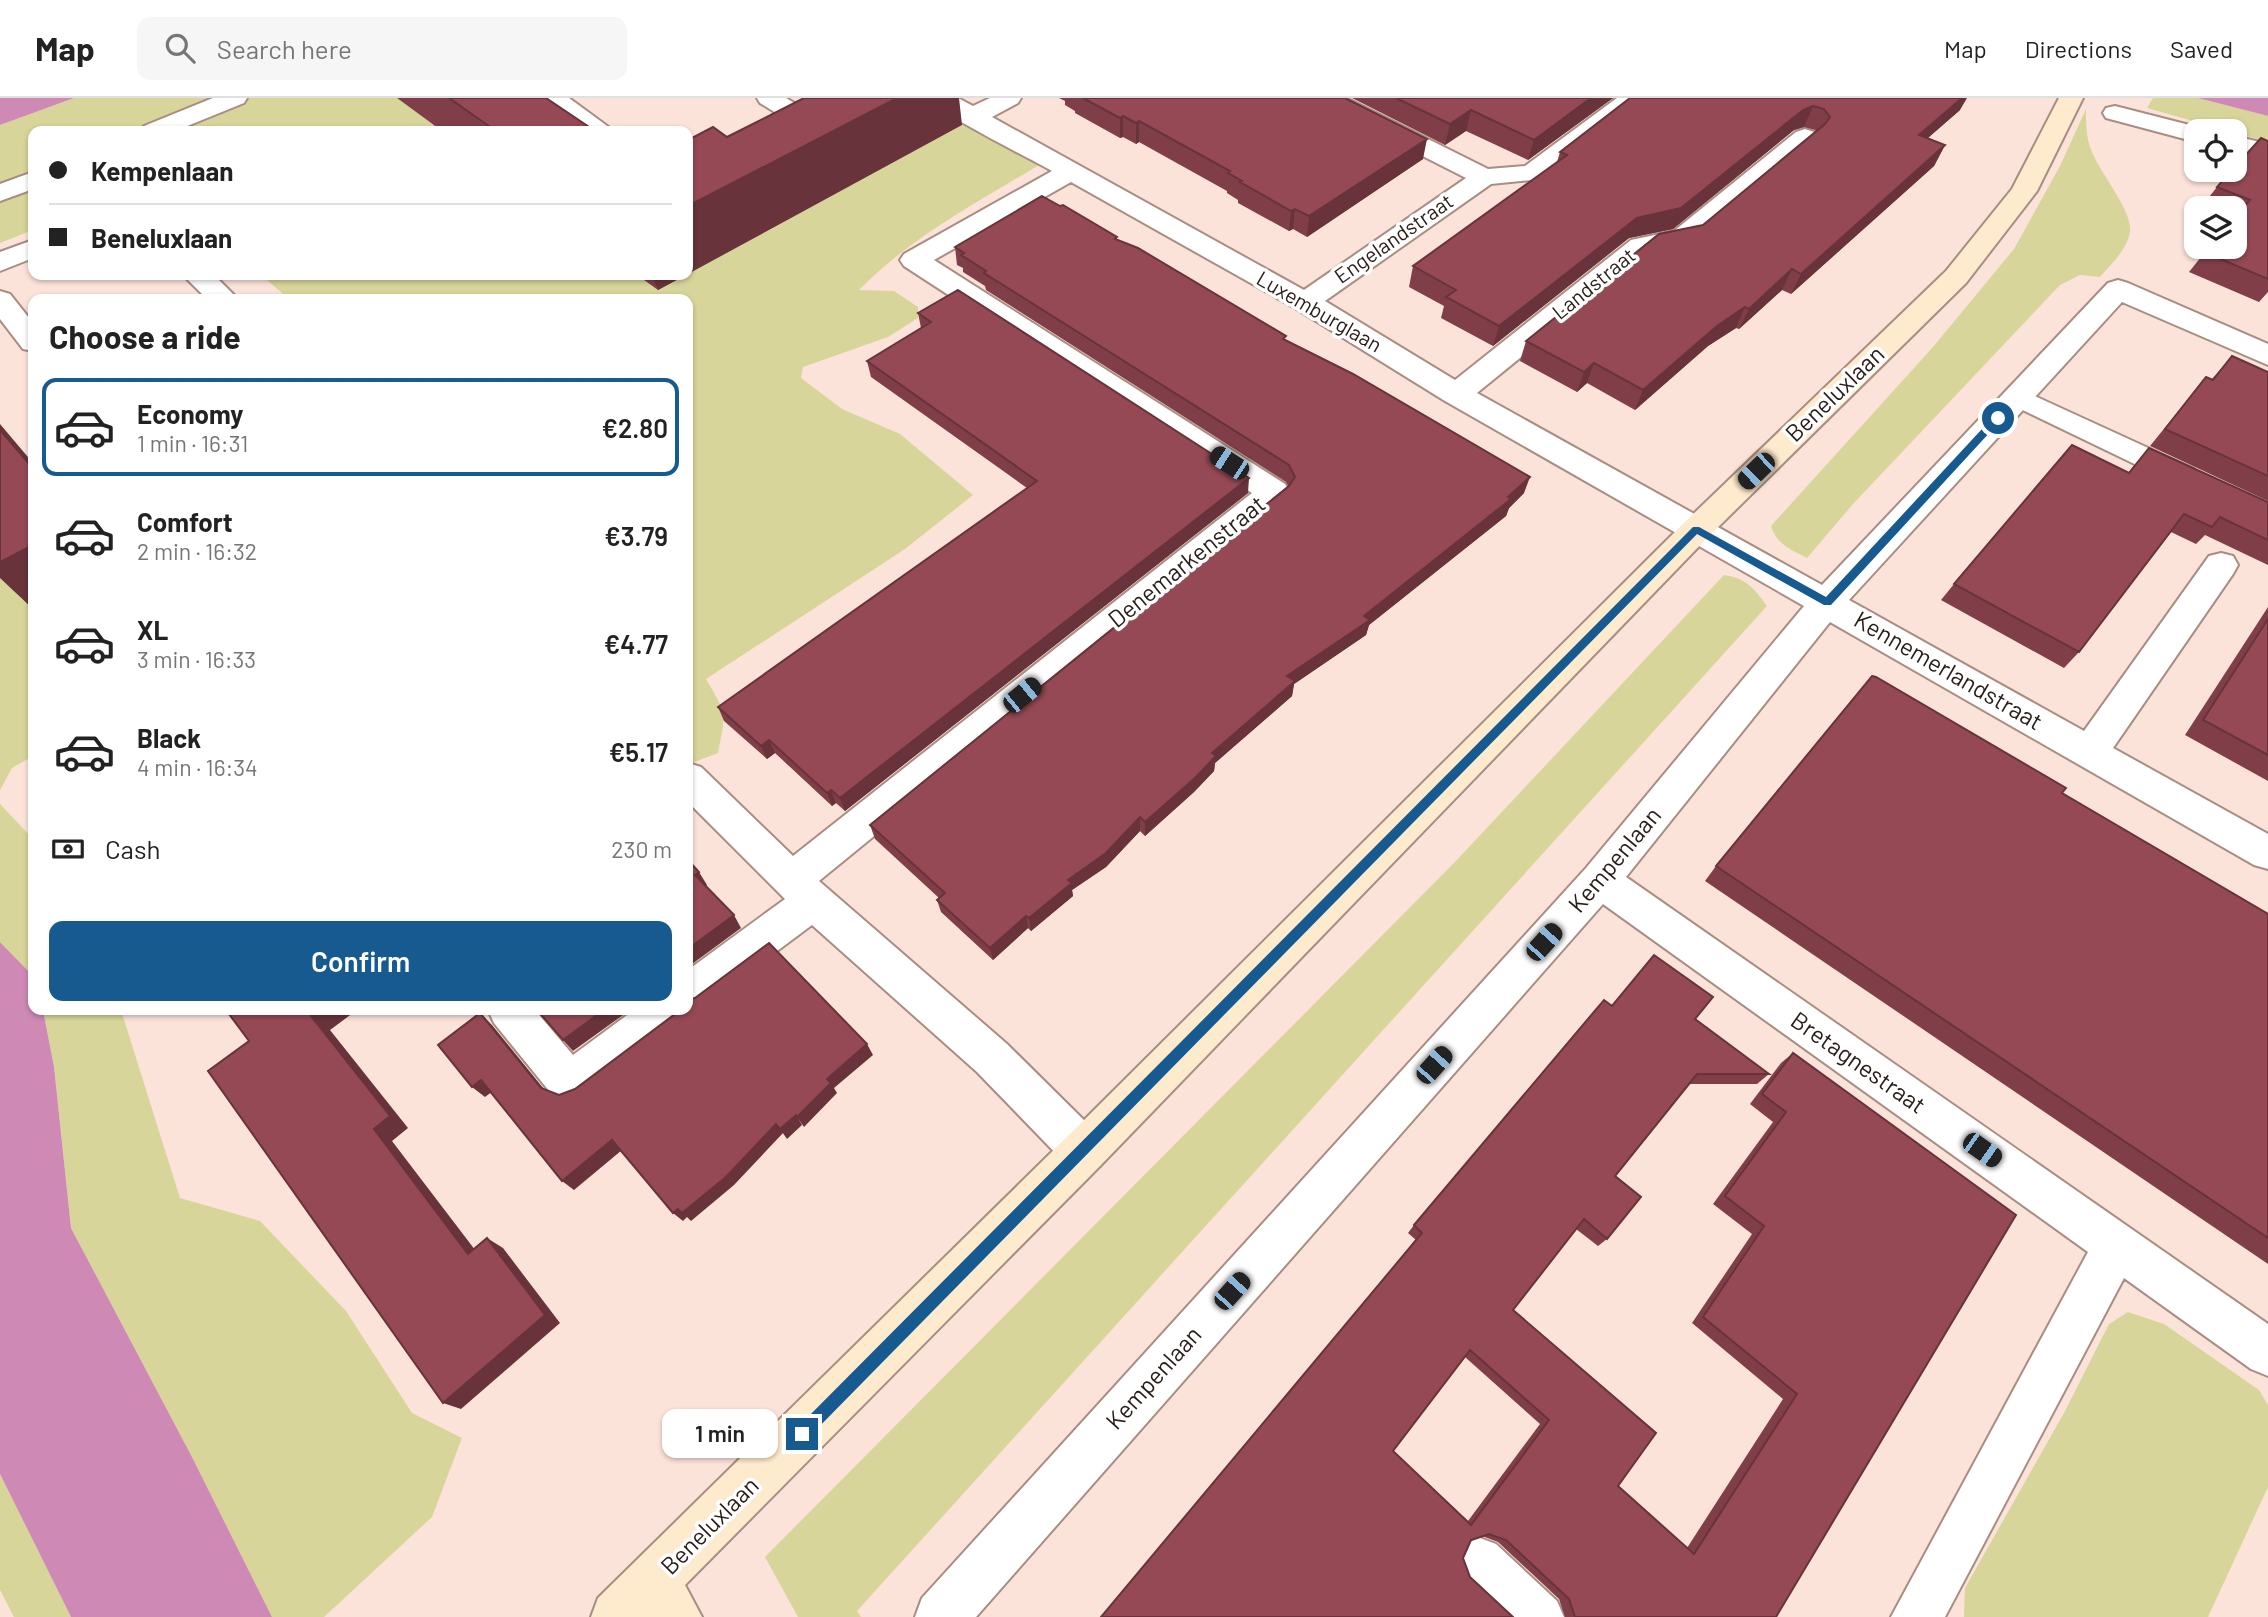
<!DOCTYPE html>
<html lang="en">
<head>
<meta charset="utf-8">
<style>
  body { margin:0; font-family:Barlow,sans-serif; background:#f6f6f6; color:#222; height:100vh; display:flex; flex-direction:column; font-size:26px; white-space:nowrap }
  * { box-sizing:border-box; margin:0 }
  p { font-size:23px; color:#767676 }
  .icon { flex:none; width:38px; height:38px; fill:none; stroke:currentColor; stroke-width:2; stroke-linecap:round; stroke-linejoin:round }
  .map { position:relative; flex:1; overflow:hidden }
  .sheet { position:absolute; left:28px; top:196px; width:665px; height:721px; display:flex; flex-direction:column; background:#fff; border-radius:14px; box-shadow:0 2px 5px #0004 }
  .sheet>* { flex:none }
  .hud { position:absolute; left:28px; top:28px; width:665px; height:154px; border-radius:14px; box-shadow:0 2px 5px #0004; display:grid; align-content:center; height:154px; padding:0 21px; background:#fff }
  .controls { position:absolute; left:2184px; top:21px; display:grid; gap:14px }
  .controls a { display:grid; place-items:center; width:63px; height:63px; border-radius:14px; background:#fff; box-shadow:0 2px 5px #0004; font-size:35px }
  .end { position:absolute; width:32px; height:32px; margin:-16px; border:9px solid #165a8f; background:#fff; box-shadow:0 0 0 4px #fff }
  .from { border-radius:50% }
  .bubble { position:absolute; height:49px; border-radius:14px; background:#fff; box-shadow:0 2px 5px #0004; font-size:23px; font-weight:600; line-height:49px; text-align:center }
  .car { position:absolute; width:21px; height:42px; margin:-21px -10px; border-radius:9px; box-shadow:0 0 5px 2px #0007; background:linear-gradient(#222 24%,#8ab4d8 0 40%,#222 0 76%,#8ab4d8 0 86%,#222 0) }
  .hud b { display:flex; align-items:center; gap:24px; height:66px; font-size:26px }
  .hud b+b { border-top:2px solid #e0e0e0 }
  .hud i { width:18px; height:18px; background:#222 }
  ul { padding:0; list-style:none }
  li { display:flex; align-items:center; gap:21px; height:98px; margin:0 14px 10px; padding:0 7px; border:4px solid transparent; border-radius:14px }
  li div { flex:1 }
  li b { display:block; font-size:26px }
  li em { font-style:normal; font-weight:600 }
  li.on { border-color:#165a8f }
  li>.icon { width:63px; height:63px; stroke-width:1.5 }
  h2 { padding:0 21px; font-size:32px; line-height:84px }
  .pay { display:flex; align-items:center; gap:18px; height:77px; padding:0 21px; font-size:26px }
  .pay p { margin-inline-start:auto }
  .button { display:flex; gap:14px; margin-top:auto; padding:14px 21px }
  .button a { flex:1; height:80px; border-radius:14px; background:#165a8f; color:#fff; font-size:28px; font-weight:600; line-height:80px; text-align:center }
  header { display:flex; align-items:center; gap:42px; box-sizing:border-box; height:98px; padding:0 35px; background:#fff; border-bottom:2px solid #e0e0e0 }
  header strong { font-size:33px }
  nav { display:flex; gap:38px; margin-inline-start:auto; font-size:24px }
  .search { width:490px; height:63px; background:#f6f6f6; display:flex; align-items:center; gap:18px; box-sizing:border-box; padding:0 24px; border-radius:14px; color:#767676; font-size:26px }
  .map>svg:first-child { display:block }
</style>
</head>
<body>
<header>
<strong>Map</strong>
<div class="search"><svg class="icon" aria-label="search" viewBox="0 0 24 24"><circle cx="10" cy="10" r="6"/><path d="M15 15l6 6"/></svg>Search here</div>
<nav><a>Map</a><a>Directions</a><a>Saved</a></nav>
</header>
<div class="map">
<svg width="2268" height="1519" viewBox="0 0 2268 1519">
  <rect width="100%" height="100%" fill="#fce3d9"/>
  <path fill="#d8d59a" d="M74,0H397L442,33H33V132L0,145V27Z
    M919,0L1039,67C976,105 911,139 859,192L894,193L918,209V220L888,239L803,269L801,280L842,311L900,336L973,397L905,451L706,581C727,617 726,614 718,655L689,666L688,201H289L261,177H637L658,192L688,177Z
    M2153,0H2198L2268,18V44L2147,10Z
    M2086,11C2086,26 2086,40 2092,54C2100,75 2132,112 2130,133C2128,151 2111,166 2100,179L2080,177L2060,187L1853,406L1807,460C1790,451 1777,447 1771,428L1933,249L2014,151L2060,68Z
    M0,464L33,506V658L12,670L0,692Z
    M1724,477C1746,480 1754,490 1767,508L857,1513L861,1519H798L765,1459L1454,765Z
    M0,706L33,741V878L0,844Z
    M43,912H121L180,1100L260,1123L346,1213L412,1315L462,1340L432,1419L324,1519H272L192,1359L71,1130L54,969Z
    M2128,1214L2164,1226L2259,1292L2268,1307V1389L2208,1519H1964L1965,1490L2064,1315L2109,1226Z
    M0,1376L71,1519H14L0,1492Z"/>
  <path fill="#ce89b5" d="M0,0H74L0,27Z
    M2198,0H2268V18Z
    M0,844L33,878V912H43L54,969L71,1130L192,1359L272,1519H71L0,1376Z"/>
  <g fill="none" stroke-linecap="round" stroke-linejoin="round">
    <g stroke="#a98d82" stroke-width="4">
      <path id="lane" d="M2017,290L2194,371L2198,378L2194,385L2184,388L2174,385L2008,305L2004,299L2008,293Z
        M1480,1440L1496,1446L1557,1503L1564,1519H1508L1464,1478L1458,1462L1464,1446Z"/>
    </g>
    <g stroke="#a98d82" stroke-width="4">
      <path id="street" d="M213,0H247L244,5L175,33H140L144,28Z
        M541,0H569L614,33H585Z
        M757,0H786L821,21L825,26C816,38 798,45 784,41L780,36L794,26L760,5Z
        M928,0H958L973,8L990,0H1021L1018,5L992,19L1304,192L1466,80L1318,5L1315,0H1346L1488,71L1525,68L1617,0H1645L1541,81L1491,86L1325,203L1455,282L1631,142L1674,133L1796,34L1805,31L1814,34L1818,39L1814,44L1693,145L1650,154L1477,295L1822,487L2108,185L2118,182L2128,185L2268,246V267L2122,204L1849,502L2084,633L2209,458L2221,455L2233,458L2238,467L2233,476L2113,650L2268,736V771L2254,767L1830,524L1626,779L2268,1226V1278L2251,1271L2124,1180L1945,1519H1891L2088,1154L1603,806L976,1519H915L922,1500L1586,770L1804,508L1445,303L1295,210L1071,84L934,162L1285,386L1290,394L1285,402L819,783L1007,946L1100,1038L1106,1053L1100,1068L1084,1074L1068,1068L977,974L812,827L702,909L687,914L682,925L584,999L569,1005L554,999L494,925L488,912H535L573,957L634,912H688V872L785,801L688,704V665L701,669L793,758L1252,395L904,168L900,162L904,156L1052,73C1029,60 938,15 928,0Z
        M2115,8L2205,31L2207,33H2196V44L2106,20L2103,15L2106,10Z
        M2235,38L2268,46V62L2235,54Z
        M33,74V91L0,103V86Z
        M33,142V160L0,173V154Z
        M183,177H214L238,201H207Z
        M0,193L10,196L33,225V253L23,251L0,221Z"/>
    </g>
    <g stroke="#a98d82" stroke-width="4">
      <path id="secondary" d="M2059,0H2083L2037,93L1966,185L1707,440L1100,1068L685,1487L702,1519H591L598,1500L1068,1038L1685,424L1946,173L2012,91Z"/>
    </g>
    <use href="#lane" fill="#fff" fill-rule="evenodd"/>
    <use href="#street" fill="#fff" fill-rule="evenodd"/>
    <use href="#secondary" fill="#feeacc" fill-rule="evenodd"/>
  </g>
  <path fill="#803f48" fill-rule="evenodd" d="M397,0H546L595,33H442Z
    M1059,0H1345L1423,61L1307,139L1293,131L1289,133L1238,105V102L1227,95V93L1139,44L1136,46L1123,39L1120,40L1075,15V13L1065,7V3Z
    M1352,0H1613L1528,62L1466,33L1445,47Z
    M1630,0L1960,12L1928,40L1945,47L1934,68L1791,196L1782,192L1739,231L1736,230L1708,248L1635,312L1587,285L1577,294L1520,263L1526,243L1703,127L1816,33L1815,32L1804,29L1794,32L1673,131L1629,140L1493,248L1441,220L1444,208L1409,189L1413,168L1557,64L1560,54Z
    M2268,43V194L2259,204L2189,174L2209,149H2235V110H2207L2202,108L2217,89Z
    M1117,139V141L1286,242L1524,395L1509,410L1506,418L1369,527L1366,537L1294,586L1292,598L1215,665L1214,673L1194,694L1145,738L1140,733L1106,769L1072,792L1073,798L1031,833L1028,830L993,862L941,814L937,802L939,800L875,741L870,727L1288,388L1286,384L986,192L985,188L963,174V170L957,167L955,149Z
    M637,177H686L658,192Z
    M918,215L1248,395L845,713L836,705L832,708L775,655L767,661L724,623L718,609L1027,390L871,279L867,263L921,230Z
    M2232,258L2268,274V403L2150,348L2206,279L2212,281Z
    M2149,350L2268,404V467L2205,437L2196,446L2171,434L2079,554L2064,570L1941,502L1954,486L2128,375Z
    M2268,509V683L2185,637Z
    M2062,695L2268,816V1166L1705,783L1716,768Z
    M1612,908L1695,921L1769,976L1757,986H1689L1615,1078L1607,1141L1598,1148L1576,1131L1513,1212L1618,1388L1687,1450L1783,1301L1692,1225L1752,1136L1713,1106L1773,1024L1750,1006L1781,965L1793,955L2016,1117L1776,1519H1565L1559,1501L1498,1444L1482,1438L1101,1519L1416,1142L1408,1135L1414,1127ZM1465,1259L1540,1326L1468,1423L1393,1353Z"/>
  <path fill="#68333b" d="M897,0H959L962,27L688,176V108Z
    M1591,0H1613L1528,62L1534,42Z
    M1962,0H1967L1960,12L1908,57L1919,37Z
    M1813,8L1804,29L1794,32L1673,131L1629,140L1493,248L1499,228L1637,120L1803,12Z
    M1471,12L1466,33L1445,47L1450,26Z
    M1123,18V39L1120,40V20Z
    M1139,23V44L1136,46V25Z
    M1427,41L1423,61L1307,139L1309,118Z
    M1945,47L1934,68L1791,196L1801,176Z
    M1295,111L1293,131L1289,133L1291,113Z
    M1792,171L1782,192L1739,231L1749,211Z
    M652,177H686L658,192Z
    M1745,209L1736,230L1708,248L1635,312L1643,292L1717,228Z
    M1594,265L1587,285L1577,294L1584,274Z
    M0,326L33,365V371L0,332Z
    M1530,379L1524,395L1509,410L1506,418L1369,527L1366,537L1294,586L1292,598L1215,665L1214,673L1194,694L1145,738V724L1287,578L1364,518L1508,399Z
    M1249,380L1248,395L845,713L840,700Z
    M33,447V511L0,480V464Z
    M769,642L775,655L767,661L761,648Z
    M831,692L836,705L832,708L827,695Z
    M1140,719V733L1106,769L1072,792L1073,798L1031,833L1029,820L1068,782Z
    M699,774L707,787L702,791L695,777Z
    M734,817L741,830L688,869V851Z
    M1026,818L1028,830L993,862L990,850Z
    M320,912H357L330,932L408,1030L392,1043L485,1165L468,1156L374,1031L311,918Z
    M604,912H630L573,953L563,942Z
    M480,915L492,927L552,1001L541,990Z
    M867,946L873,957L834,990L837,995L804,1029L797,1019L827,981Z
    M481,982L493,993L485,999L472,989Z
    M796,1017L802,1027L787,1041L780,1031Z
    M776,1026L783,1035L734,1087L691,1123L687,1119L683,1123L673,1115Z
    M612,1042L622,1052L574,1092L562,1083Z
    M487,1140L503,1150L560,1225L461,1311L443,1305Z"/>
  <path fill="#954954" stroke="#68333b" stroke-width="2" fill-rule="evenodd" d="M449,0H546L595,33H496Z
    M804,0H897L688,108V42L713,29L727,39Z
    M1083,0H1345L1427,41L1309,118L1295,111L1291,113L1240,84L1242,83L1228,75L1230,73L1139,23L1136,25L1123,18L1120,20Z
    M1396,0H1591L1534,42L1471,12L1450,26Z
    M1630,0H1962L1919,37L1945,47L1801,176L1792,171L1749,211L1745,209L1717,228L1643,292L1594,265L1584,274L1526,243L1659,136L1703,127L1825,26L1830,19L1824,11L1813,8L1803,12L1681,110L1637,120L1499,228L1446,199L1456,192L1413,168L1567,57L1560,54Z
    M2261,40L2268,43V181L2204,154L2209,149H2235V119L2250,102L2217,89L2232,72H2235V69Z
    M1042,98L1060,108L1063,107L1117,139L1115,141L1138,150L1286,238L1283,241L1353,276L1530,379L1508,399L1511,401L1364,518L1370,522L1287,578L1295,583L1212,655L1216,658L1195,680L1145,724L1140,719L1106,755L1068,782L1072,785L1029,820L1026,818L990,850L937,802L945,795L870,727L1289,388L1295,379L1289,367L984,175L986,173L961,157L964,155L955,149Z
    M958,192L1249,380L840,700L831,692L827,695L769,642L761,648L718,609L1037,383L867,263L931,224L918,215Z
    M2232,258L2268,274V378L2165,331L2206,279L2213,282Z
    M0,332L30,367L33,365V447L0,464Z
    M2072,347L2129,375L2149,350L2268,404V442L2220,419L2212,429L2184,416L2079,554L1954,486Z
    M2268,521V657L2203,622Z
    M1872,578L1876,579L2066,690L2062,695L2268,816V1140L1716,768Z
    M688,762L699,774L695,777L734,817L688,851Z
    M769,845L867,946L827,981L831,985L797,1019L796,1017L780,1031L776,1026L726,1079L682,1115L678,1111L673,1115L612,1042L562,1083L481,982L472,989L438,947L480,915L541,990L559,997L575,991L675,916L677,912H688V902L695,900Z
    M1654,857L1713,899L1695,921L1769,976H1697L1615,1078L1641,1099L1607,1141L1584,1121L1513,1212L1656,1335L1618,1388L1694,1456L1797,1296L1703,1219L1764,1128L1725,1098L1786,1014L1762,996L1793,955L2016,1117L1776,1519H1575L1569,1501L1506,1442L1489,1436L1471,1442L1463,1460L1470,1479L1513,1519H1101L1422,1135L1414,1127L1604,902L1612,908ZM1470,1252L1549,1322L1471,1427L1393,1353Z
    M226,912H320L311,918L390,1018L374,1031L468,1156L487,1140L545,1217L443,1305L208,973L249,943Z
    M537,912H604L563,942Z"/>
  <path fill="#165a8f" d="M1995,317L2003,320L1831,507H1824L1697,436L807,1341L802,1343L797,1341L795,1336L797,1330L1693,429H1699L1826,499Z"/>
  <g text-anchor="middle" stroke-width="7" stroke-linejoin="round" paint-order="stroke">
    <g font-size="21" fill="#281d19" stroke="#fff">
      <text transform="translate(1394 141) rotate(-35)" y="7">Engelandstraat</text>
      <text transform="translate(1594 186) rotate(-39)" y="7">Landstraat</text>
      <text transform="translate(1319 214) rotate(30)" y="7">Luxemburglaan</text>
    </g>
    <g font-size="24" fill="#281d19" stroke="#fff">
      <text transform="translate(1835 296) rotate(-44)" y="8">Beneluxlaan</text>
      <text transform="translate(1187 464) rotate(-39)" y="8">Denemarkenstraat</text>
      <text transform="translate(1948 573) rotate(30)" y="8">Kennemerlandstraat</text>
      <text transform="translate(1615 762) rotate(-50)" y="8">Kempenlaan</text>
      <text transform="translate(1858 965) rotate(35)" y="8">Bretagnestraat</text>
      <text transform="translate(1154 1280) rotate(-48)" y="8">Kempenlaan</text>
      <text transform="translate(710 1428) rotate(-45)" y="8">Beneluxlaan</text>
    </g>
  </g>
</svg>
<div class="controls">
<a><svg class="icon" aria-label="locate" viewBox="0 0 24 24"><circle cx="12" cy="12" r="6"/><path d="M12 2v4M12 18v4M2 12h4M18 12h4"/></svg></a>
<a><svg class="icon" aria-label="layers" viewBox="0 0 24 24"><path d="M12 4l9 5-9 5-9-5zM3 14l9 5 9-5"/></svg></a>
</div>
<i class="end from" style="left:1998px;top:320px"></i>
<i class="end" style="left:802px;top:1336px"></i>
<div class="bubble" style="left:662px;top:1311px;width:116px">1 min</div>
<i class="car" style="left:1229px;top:365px;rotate:303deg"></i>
<i class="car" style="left:1756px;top:373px;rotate:226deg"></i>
<i class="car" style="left:1022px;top:597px;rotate:51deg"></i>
<i class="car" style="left:1544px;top:844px;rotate:42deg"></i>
<i class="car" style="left:1434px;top:967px;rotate:42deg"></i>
<i class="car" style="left:1982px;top:1052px;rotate:125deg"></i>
<i class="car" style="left:1232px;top:1193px;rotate:42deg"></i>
<div class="hud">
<b><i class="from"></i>Kempenlaan</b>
<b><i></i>Beneluxlaan</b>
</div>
<section class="sheet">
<h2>Choose a ride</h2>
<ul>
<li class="on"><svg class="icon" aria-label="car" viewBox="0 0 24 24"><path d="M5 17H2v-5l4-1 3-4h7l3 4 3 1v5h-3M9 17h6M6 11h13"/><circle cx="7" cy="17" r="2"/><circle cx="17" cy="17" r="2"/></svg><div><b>Economy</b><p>1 min · 16:31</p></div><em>€2.80</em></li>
<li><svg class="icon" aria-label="car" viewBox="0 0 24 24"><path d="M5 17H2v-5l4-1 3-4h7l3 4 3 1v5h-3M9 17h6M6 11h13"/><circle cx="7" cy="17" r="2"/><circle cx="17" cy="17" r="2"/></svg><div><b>Comfort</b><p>2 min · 16:32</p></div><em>€3.79</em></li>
<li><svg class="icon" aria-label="car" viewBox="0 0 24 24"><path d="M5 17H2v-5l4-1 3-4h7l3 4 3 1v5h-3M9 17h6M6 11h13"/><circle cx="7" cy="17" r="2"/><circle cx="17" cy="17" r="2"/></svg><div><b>XL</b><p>3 min · 16:33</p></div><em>€4.77</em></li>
<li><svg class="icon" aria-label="car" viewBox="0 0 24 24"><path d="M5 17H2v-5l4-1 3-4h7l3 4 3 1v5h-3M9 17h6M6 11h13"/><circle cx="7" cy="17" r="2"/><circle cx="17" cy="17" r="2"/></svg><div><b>Black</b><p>4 min · 16:34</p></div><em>€5.17</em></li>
</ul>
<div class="pay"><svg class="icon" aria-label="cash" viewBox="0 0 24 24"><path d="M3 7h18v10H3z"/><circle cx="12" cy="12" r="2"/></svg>Cash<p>230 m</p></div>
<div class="button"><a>Confirm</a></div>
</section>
</div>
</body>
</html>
